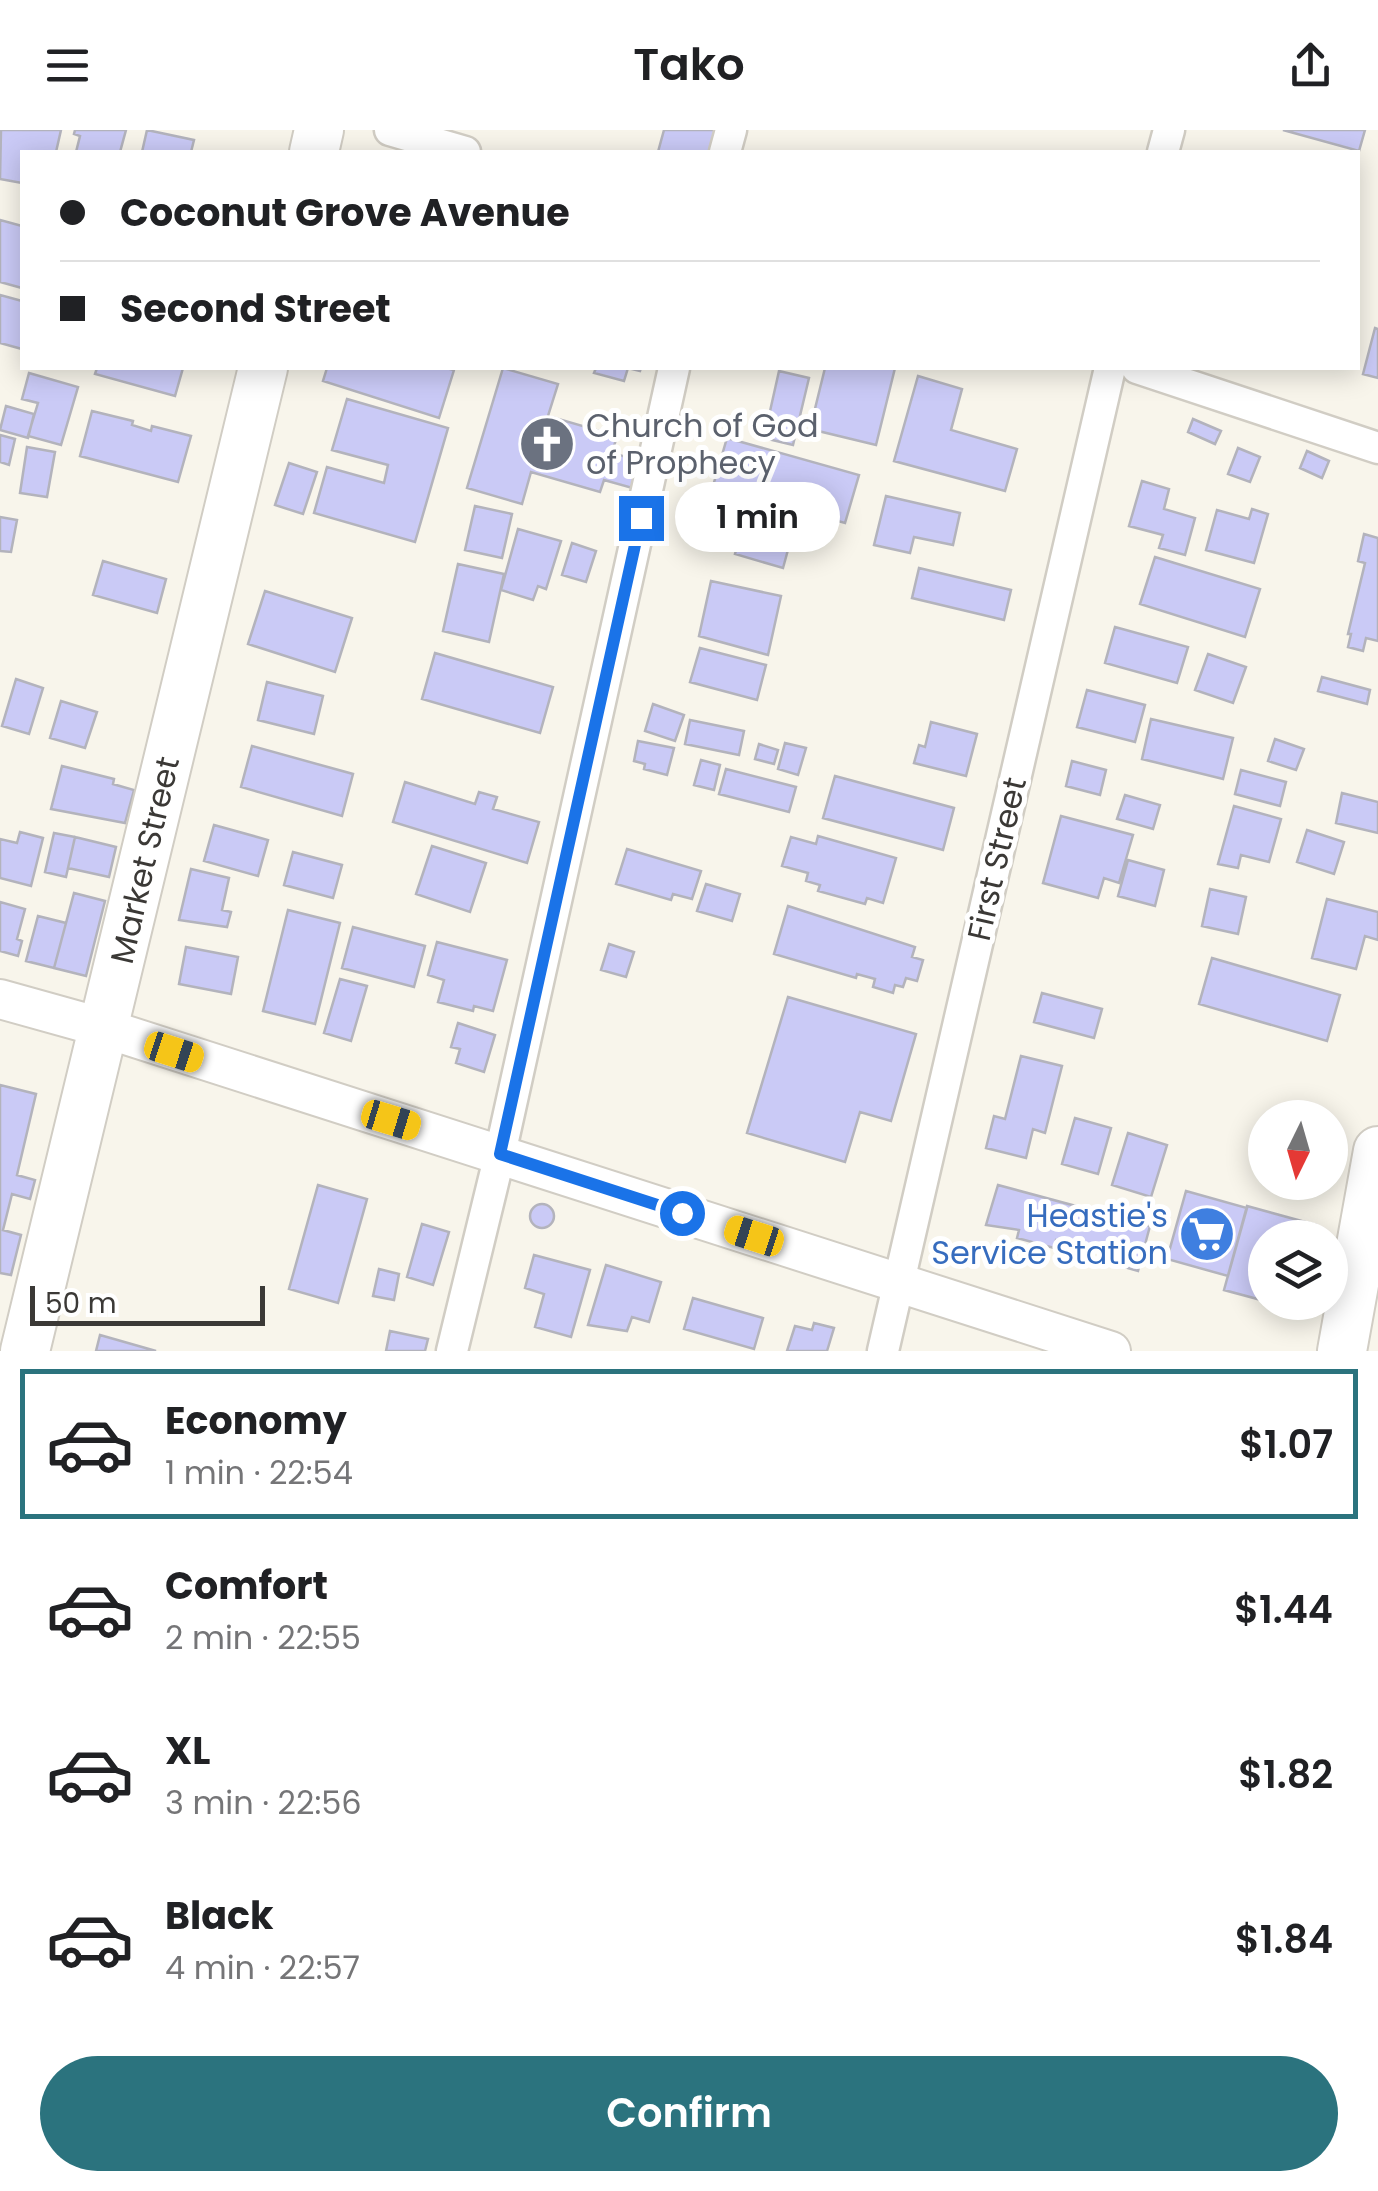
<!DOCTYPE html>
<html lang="en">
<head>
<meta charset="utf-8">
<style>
  body { margin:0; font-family:Poppins,sans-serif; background:#f6f6f6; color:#202124; height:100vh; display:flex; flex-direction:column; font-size:38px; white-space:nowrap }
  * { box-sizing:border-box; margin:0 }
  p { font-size:32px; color:#757577 }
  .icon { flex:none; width:55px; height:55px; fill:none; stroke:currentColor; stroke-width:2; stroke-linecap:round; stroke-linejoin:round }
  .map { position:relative; height:1221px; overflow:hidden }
  .sheet { display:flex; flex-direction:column; background:#fff; flex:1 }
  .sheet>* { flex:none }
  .hud { position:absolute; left:20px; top:20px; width:1340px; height:220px; border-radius:0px; box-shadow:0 5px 25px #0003; display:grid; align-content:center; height:220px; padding:0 40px; background:#fff }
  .needle { width:65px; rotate:185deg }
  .controls { position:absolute; left:1248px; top:970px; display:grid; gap:20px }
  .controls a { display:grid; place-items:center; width:100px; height:100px; border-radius:50%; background:#fff; box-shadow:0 5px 25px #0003; font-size:50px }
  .scale { position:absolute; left:30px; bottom:25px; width:235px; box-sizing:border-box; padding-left:10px; border:5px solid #3b3936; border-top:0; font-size:28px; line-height:35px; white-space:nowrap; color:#3b3936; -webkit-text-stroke:8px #fff; paint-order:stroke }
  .end { position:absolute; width:45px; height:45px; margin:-22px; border:12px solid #1a73e8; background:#fff; box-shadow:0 0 0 5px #fff }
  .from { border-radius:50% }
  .bubble { position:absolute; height:70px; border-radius:35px; background:#fff; box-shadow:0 5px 25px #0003; font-size:32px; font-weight:600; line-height:70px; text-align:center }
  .car { position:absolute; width:30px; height:60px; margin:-30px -15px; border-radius:12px; box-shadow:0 0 8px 2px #0007; background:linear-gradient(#f5c518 24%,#345 0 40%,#f5c518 0 76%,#345 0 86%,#f5c518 0) }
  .hud b { display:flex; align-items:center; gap:35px; height:95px; font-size:38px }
  .hud b+b { border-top:2px solid #e0e0e0 }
  .hud i { width:25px; height:25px; background:#202124 }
  ul { padding:18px 0 0; list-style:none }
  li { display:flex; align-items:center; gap:30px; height:150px; margin:0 20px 15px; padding:0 20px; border:5px solid transparent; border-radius:0px }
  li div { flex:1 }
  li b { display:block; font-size:38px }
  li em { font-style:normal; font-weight:600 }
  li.on { border-color:#2b737e }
  li>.icon { width:90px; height:90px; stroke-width:1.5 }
  .cta { display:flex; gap:20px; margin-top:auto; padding:20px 40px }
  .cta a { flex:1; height:115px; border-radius:60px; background:#2b737e; color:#fff; font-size:40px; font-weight:600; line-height:115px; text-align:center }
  header { display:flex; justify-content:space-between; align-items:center; height:130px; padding:0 40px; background:#fff; font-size:45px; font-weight:600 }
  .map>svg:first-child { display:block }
</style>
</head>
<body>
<header><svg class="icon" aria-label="menu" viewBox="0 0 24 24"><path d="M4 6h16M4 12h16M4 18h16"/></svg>Tako<svg class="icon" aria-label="share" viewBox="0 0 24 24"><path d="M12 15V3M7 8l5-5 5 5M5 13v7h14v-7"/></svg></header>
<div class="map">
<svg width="1378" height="1221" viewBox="0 0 1378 1221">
  <rect width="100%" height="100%" fill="#f8f5eb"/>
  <path fill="#cacaf6" stroke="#b3b3bc" stroke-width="2.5" d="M1,0H61L56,22H22V53L0,49Z
    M75,0H126L120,22H76L80,6L74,4Z
    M147,0L194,10L191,22H142Z
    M664,0H719L712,21L658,22Z
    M1283,0H1365L1359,21Z
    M0,90L22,96V158L0,152Z
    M0,165L22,171V219L0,213Z
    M1375,198L1378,199V248L1363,244Z
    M97,238H183L175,266L95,244Z
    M327,238H446L454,240L439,288L323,251Z
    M503,238L558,254L548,286L617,306L612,323L644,332L636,359L604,350L600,362L531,342L522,374L467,358Z
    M596,238H641L640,241L628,238L624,251L594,243Z
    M825,238H895L876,315L810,299Z
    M779,241L809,248L793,315L764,308Z
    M29,243L78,257L61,315L28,306L38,273L22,269Z
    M918,246L962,259L951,300L1017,319L1005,361L894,331Z
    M347,269L448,298L415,412L314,383L327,337L384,353L388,335L332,320Z
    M6,276L34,284L28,308L0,300Z
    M92,281L133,291L132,295L151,301L152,296L191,306L178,352L80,326Z
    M1193,289L1221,301L1215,314L1188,302Z
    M0,305L15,309L9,335L0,332Z
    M727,308L859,345L845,393L713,356Z
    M27,317L55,322L47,367L20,363Z
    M1238,318L1260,327L1250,352L1228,344Z
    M1307,321L1329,331L1322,348L1300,338Z
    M289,333L317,342L303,384L275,375Z
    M1142,351L1169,359L1164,379L1195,388L1185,425L1159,418L1163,405L1129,396Z
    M886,366L960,383L953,415L914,407L910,423L874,415Z
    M475,376L512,384L502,428L465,420Z
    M1252,379L1268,384L1254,433L1206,420L1217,380L1249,389Z
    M746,385L794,398L783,438L735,424Z
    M0,387L17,390L11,422L0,421Z
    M518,399L561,411L546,459L538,456L533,470L501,460Z
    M1364,404L1378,408V511L1366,508L1363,521L1348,517L1351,504H1348L1365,433L1358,431Z
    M572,413L596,421L586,452L562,445Z
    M1155,427L1260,459L1245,507L1140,474Z
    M103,431L166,449L157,483L93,465Z
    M458,434L504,444L489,512L443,501Z
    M919,438L1011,460L1004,490L912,468Z
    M711,451L781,466L768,525L699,506Z
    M265,461L352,488L335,542L248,514Z
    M1115,497L1188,517L1177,553L1105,533Z
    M700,518L766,535L757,570L690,552Z
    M435,523L553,557L540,603L422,569Z
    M1208,524L1246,537L1233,573L1195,560Z
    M1322,547L1370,560L1367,574L1318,561Z
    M16,549L43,558L29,604L2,596Z
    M267,552L323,566L314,604L258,590Z
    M1087,560L1145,575L1135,612L1077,597Z
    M61,571L97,582L85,618L50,608Z
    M653,574L684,585L675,611L645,601Z
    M1151,589L1233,608L1223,649L1142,629Z
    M690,590L744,601L739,625L685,614Z
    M931,592L977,604L966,646L914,633L919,615L925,617Z
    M1275,609L1304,619L1296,640L1268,631Z
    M638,611L674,618L667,645L644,639L645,634L634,631Z
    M785,613L806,618L798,645L778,639Z
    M759,614L778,620L774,634L755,629Z
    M252,616L353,644L342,686L241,657Z
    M701,630L720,635L714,660L694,655Z
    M1072,631L1106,640L1100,665L1066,656Z
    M62,636L114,649L113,654L134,660L125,693L51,679Z
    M726,639L796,657L789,682L719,664Z
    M1241,640L1286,652L1280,676L1235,664Z
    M835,646L954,678L943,720L823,688Z
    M405,652L475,674L479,662L497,667L493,679L539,692L527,733L393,692Z
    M1342,663L1378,672V703L1336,693Z
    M1125,665L1160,675L1153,699L1117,689Z
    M1234,676L1281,689L1269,732L1241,725L1238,738L1218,734Z
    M1061,686L1133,705L1119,753L1104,748L1098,768L1043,753Z
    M214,695L268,710L258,746L204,731Z
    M1307,700L1344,712L1334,744L1297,732Z
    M20,702L43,708L31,756L0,748V709L17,713Z
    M54,703L75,707L66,747L45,742Z
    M818,706L896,728L883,773L867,768L865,774L818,761L820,755L806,751L808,743L782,736L791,707L816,714Z
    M75,707L116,717L109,747L68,738Z
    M432,716L486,733L470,782L416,764Z
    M627,719L701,741L692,769L673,764L671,770L616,754Z
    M293,722L342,735L333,768L284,755Z
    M1128,730L1164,740L1155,776L1118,766Z
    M191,739L229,748L222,780L231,782L227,797L179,790Z
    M706,754L740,764L732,791L697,781Z
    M1210,759L1246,767L1238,804L1202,796Z
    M74,763L105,771L86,846L54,838Z
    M1327,769L1378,782V810L1365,806L1356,839L1312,828Z
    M0,772L25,779L17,809L22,811L18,826L0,821Z
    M788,776L915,817L912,827L923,830L917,851L906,848L903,857L895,855L893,863L873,857L875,849L857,844L856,848L774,824Z
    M288,780L340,793L315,894L263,881Z
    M38,786L66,793L54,838L26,831Z
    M353,797L425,816L414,857L342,838Z
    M437,812L507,830L493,881L474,876L473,881L438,872L444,850L428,845Z
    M609,814L634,822L626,847L601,840Z
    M186,817L238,827L231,864L179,854Z
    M1212,828L1340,865L1327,911L1199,874Z
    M340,849L367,856L351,911L324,903Z
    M1042,863L1102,879L1094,908L1034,892Z
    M788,867L916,904L891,991L860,982L845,1032L747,1003Z
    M458,893L495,905L484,942L456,933L460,919L451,917Z
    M1021,926L1062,936L1045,1003L1033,999L1026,1028L986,1018L994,986L1005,989Z
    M0,955L36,964L17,1045L35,1050L30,1069L12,1064L3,1100L21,1105L11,1145L0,1143Z
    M1075,988L1111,998L1098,1044L1062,1034Z
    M1128,1003L1167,1015L1151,1067L1112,1055Z
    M318,1055L367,1069L338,1173L289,1159Z
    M998,1055L1150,1096L1138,1141L1100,1130L1102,1123L1056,1110L1054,1118L1017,1108L1019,1100L986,1095Z
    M1186,1061L1247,1078L1228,1146L1167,1129Z
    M530 1086a12 12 0 1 1 24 0a12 12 0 1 1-24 0Z
    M1247,1076L1316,1095L1313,1108H1265V1171L1224,1160Z
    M422,1094L449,1102L433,1155L407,1147Z
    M534,1125L590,1140L571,1207L535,1197L544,1164L525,1158Z
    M606,1135L661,1152L649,1192L632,1187L627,1201L588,1195Z
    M379,1139L399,1144L394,1170L373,1166Z
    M693,1168L763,1188L754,1219L684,1199Z
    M814,1193L834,1198L827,1221H787L795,1196L812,1200Z
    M390,1201L428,1209L425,1221H386Z
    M100,1205L156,1221H96Z"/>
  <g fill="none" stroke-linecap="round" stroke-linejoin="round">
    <g stroke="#d1cdc4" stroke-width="35">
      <path id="minor" d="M390,0L465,22
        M725,22L731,0
        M1163,22L1169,0
        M1137,238L1378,318
        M452,1221L500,1024L674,238
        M883,1221L1110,238"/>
    </g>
    <g stroke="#d1cdc4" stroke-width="42">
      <path id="tertiary" d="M0,869L104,898L1111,1221"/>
    </g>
    <g stroke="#d1cdc4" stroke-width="52">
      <path id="primary" d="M314,22L319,0
        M25,1221L263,238
        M1342,1221L1378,1021"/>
    </g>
    <use href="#minor" stroke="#fff" stroke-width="30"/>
    <use href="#tertiary" stroke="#fff" stroke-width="38"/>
    <use href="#primary" stroke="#fff" stroke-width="48"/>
  </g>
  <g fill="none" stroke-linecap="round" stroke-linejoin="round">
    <path stroke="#1a73e8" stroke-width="12" d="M641,388L500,1024L682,1083"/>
  </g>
  <defs>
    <g id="church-disc" transform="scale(2.875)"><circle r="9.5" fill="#6b7280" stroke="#fff"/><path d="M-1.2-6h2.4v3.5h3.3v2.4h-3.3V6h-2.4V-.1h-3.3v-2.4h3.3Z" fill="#fff"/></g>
    <g id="supermarket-disc" transform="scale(2.875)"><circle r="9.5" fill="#3f7fe0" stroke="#fff"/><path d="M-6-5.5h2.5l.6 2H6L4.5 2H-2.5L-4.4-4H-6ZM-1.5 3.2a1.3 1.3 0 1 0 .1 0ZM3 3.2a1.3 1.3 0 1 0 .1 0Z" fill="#fff"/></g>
  </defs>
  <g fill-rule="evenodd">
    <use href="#church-disc" x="547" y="314"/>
    <use href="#supermarket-disc" x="1207" y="1104"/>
  </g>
  <g text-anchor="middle" stroke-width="10" stroke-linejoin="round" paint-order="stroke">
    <g font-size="32" fill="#5b616d" stroke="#fff" text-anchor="start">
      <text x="586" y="307">Church of God<tspan x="586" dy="37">of Prophecy</tspan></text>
    </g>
    <g font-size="32" fill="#3b3936" stroke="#fff">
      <text transform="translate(997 729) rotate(-77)" y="11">First Street</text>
      <text transform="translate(145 730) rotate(-77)" y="11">Market Street</text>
    </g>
    <g font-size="32" fill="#366cbe" stroke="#fff" text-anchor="end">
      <text x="1168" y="1097">Heastie's<tspan x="1168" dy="37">Service Station</tspan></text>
    </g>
  </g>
</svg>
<div class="controls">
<a><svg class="needle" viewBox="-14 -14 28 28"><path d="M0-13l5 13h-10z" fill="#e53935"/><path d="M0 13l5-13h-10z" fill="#757577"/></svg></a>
<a><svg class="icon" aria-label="layers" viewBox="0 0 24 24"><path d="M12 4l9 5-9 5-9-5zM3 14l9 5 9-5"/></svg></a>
</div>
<div class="scale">50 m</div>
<i class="end from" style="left:682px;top:1083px"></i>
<i class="end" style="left:641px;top:388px"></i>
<div class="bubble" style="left:675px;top:352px;width:165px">1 min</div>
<i class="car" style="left:174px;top:922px;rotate:108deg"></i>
<i class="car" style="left:391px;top:990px;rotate:107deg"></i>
<i class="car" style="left:754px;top:1106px;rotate:288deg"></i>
<div class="hud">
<b><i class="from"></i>Coconut Grove Avenue</b>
<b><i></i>Second Street</b>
</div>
</div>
<section class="sheet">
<ul>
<li class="on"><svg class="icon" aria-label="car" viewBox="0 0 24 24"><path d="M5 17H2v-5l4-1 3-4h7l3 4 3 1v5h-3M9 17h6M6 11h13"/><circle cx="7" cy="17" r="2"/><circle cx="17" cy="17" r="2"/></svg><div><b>Economy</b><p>1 min · 22:54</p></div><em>$1.07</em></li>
<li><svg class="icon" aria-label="car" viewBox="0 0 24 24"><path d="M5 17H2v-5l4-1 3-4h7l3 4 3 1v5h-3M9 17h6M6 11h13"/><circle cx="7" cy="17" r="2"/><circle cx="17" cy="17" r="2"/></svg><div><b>Comfort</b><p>2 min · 22:55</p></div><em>$1.44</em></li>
<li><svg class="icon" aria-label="car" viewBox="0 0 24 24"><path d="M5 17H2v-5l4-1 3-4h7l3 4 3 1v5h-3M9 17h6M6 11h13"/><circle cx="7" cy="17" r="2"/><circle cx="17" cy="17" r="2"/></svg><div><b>XL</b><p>3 min · 22:56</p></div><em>$1.82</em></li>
<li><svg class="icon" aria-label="car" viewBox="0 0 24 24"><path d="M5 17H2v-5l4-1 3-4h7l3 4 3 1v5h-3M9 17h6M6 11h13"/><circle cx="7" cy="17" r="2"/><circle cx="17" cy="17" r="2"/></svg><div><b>Black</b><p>4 min · 22:57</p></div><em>$1.84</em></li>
</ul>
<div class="cta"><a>Confirm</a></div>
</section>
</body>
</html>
